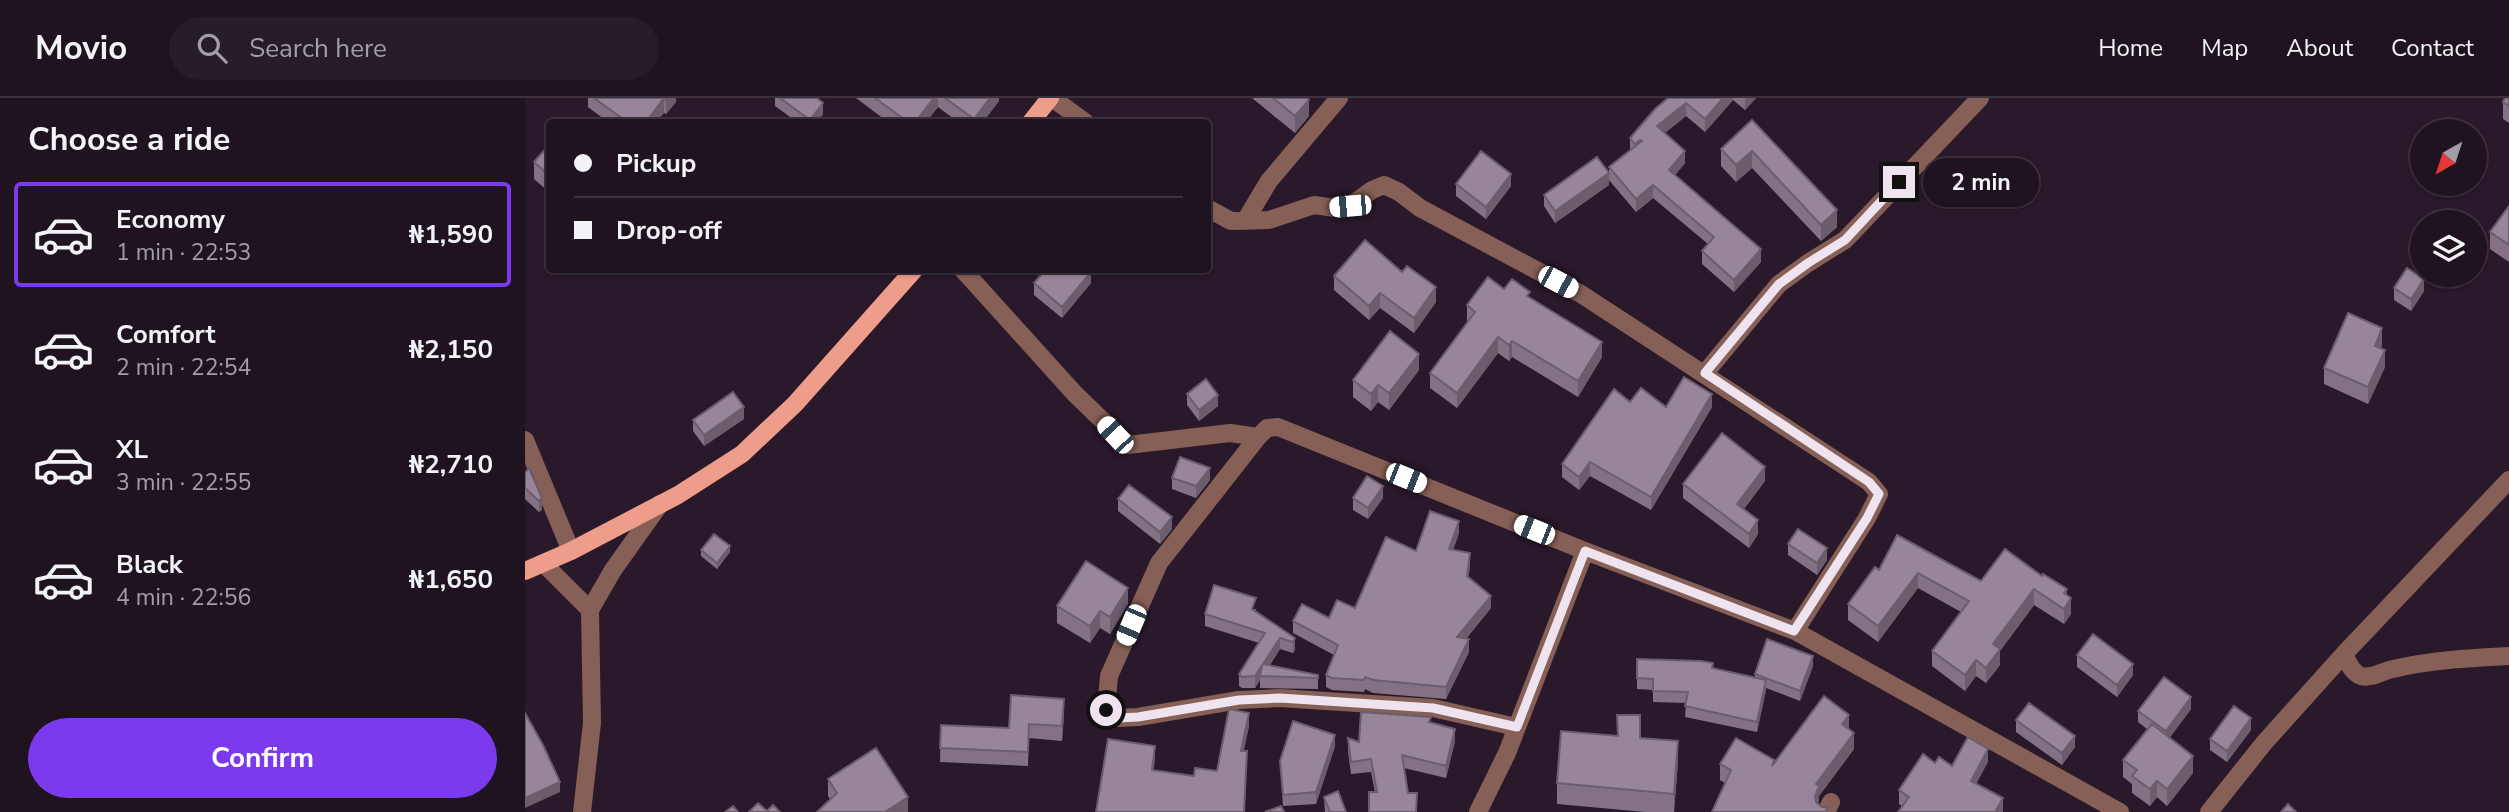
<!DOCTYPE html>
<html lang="en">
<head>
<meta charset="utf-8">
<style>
  body { margin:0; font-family:"Nunito Sans",sans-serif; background:#271c29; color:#f1f3f6; height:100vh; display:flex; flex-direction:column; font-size:26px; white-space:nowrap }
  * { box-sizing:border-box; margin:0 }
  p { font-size:23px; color:#a19ea5 }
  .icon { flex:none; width:38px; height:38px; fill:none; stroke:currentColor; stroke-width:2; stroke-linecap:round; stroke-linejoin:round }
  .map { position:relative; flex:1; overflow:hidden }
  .sheet { display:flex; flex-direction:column; background:#1f1320; width:525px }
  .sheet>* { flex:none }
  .banner { position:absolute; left:21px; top:21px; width:665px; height:154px; border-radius:7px; box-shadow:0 2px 5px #0004,0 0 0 2px #3c323e; display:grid; align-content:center; height:154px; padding:0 28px; background:#1f1320 }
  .needle { width:46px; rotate:219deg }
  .tools { position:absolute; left:1885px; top:21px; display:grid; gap:14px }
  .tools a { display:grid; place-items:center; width:77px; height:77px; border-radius:50%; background:#1f1320; box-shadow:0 2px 5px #0004,0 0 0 2px #3c323e; font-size:35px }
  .end { position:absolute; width:32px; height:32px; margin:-16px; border:9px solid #eee3ee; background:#111; box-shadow:0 0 0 4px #111 }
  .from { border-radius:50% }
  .bubble { position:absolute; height:49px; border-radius:24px; background:#1f1320; box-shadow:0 2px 5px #0004,0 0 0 2px #3c323e; font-size:23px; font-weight:700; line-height:49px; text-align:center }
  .car { position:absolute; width:21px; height:42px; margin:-21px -10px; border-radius:9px; box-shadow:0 0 5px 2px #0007; background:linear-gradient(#fff 24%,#345 0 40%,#fff 0 76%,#345 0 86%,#fff 0) }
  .banner b { display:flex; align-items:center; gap:24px; height:66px; font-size:26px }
  .banner b+b { border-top:2px solid #3c323e }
  .banner i { width:18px; height:18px; background:#f1f3f6 }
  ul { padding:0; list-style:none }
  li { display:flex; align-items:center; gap:21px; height:105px; margin:0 14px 10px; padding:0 14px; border:4px solid transparent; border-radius:7px }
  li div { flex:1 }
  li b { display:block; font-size:26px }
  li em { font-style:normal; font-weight:700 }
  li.selected { border-color:#7c3aed }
  li>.icon { width:63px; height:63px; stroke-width:1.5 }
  h2 { padding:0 28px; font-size:32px; line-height:84px }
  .cta { display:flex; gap:14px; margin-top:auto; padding:14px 28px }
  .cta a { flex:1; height:80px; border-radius:42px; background:#7c3aed; color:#fff; font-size:28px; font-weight:700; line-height:80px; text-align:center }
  header { display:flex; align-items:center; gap:42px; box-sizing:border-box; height:98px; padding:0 35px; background:#1f1320; border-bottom:2px solid #3c323e }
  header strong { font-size:33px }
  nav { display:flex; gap:38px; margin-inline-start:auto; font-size:24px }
  .search { width:490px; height:63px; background:#271c29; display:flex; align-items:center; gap:18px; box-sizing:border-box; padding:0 24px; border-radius:38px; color:#a19ea5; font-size:26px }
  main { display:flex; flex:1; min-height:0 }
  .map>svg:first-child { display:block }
</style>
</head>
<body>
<header>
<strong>Movio</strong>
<div class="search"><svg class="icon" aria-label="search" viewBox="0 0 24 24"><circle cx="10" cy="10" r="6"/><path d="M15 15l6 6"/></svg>Search here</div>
<nav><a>Home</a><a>Map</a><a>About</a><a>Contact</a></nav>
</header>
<main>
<section class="sheet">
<h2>Choose a ride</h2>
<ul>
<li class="selected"><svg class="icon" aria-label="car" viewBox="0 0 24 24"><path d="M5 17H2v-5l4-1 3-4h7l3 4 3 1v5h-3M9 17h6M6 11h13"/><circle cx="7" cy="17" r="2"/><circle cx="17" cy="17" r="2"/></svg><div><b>Economy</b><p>1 min · 22:53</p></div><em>₦1,590</em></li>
<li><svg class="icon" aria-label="car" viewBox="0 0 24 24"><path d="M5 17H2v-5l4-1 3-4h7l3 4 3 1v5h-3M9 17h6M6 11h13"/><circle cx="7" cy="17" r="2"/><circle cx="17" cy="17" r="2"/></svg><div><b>Comfort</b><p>2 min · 22:54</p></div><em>₦2,150</em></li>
<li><svg class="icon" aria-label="car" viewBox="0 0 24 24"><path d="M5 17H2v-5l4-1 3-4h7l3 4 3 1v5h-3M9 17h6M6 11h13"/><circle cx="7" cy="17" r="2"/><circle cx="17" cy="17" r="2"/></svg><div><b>XL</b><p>3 min · 22:55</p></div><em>₦2,710</em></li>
<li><svg class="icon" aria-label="car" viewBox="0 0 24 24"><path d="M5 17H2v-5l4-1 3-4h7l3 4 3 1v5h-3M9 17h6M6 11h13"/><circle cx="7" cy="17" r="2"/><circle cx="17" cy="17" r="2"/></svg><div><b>Black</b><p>4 min · 22:56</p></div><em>₦1,650</em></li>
</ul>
<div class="cta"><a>Confirm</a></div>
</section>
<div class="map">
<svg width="1984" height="714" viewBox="0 0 1984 714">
  <rect width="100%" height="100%" fill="#29192a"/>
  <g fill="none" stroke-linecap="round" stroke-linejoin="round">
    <path stroke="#865f56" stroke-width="18" d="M527,0L560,24
      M682,110L706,123L744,122L789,107L810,110L825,108L847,92L859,87L874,94L895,110L1056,196L1344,384L1354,396L1342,420L1270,533
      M720,123L744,83L814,0
      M438,172L550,296L603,347L705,335L733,339
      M1180,275L1254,186L1283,165L1320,142L1455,0
      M0,342L46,453
      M19,466L65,512
      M1819,556C1823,564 1827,575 1836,578C1847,581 1857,573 1868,571C1906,562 1945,560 1984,558
      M991,629L908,610L755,600L714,602L613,619L593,620L581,612L584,578L634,465L733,339L742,330L753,329L1060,453L1270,533L1595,714
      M57,714L67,625L65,512L88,472L135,406
      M953,714L982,655L1060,453
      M1301,714L1306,704
      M1684,714L1739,645L1819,556L1984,382"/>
    <path stroke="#ef9d8b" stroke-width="18" d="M506,24L525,0
      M0,473L46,453L153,397L217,356L270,306L389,172"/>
  </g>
  <path fill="#847284" d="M63,0H151V4L141,16L139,15L131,24H83L63,9Z
    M250,0H292L298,16L292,24H272L250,8Z
    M331,0H474V3L458,24H433L413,9L401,24H363Z
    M727,0H782L784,18L770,35Z
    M1143,0H1231L1220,12L1208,2L1180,34L1161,18L1140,35L1160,65L1150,77L1236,164L1209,194L1177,166V153L1183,146L1128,100L1111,114L1084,82V69L1105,53V40Z
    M1984,0V25L1978,21V4Z
    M1227,22L1312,129L1296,143L1227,70L1211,84L1196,68V51Z
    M24,47V94L9,81V64Z
    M931,86L986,88L961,121L931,98Z
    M1084,87L1030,125L1019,108V97Z
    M1984,108V164L1965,151V134Z
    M809,178L911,204L889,235L855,210L844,222L809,192Z
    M509,185H566L537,220L509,197Z
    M1869,190L1899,193L1886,213L1869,202Z
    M979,191L1005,200L1077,259L1053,299L987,259L984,263L973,255L932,310L905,290V275L943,224L942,223V207Z
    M1857,247L1856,250L1860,269L1843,306L1799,286V270Z
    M894,272L864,312L853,304L846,313L828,299V282Z
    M662,296L693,308L674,323L662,307Z
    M1105,304L1141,309H1187L1126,412L1065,378L1054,392L1037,379V366Z
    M219,321L179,348L168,333V322Z
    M0,375L17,400V412L14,414L0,401Z
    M647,380L685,382L671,400L647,391Z
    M1240,383L1219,411L1233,436L1224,450L1158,400V386Z
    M828,400H858L843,421L828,412Z
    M593,401L647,431L635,446L593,413Z
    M934,435L928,452L945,468L943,480L966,510L941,541L944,554L921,601L848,595L840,591L839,594L807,592L801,589V577L809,557L768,535V523L804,520L830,510L891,453Z
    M1372,437L1456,483L1542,497L1546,516L1539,526L1509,507L1475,553V567L1461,585L1451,578L1440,593L1407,568V553L1436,514L1393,490L1353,544L1323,522V506L1354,472Z
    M1263,446L1302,462L1292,477L1263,457Z
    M176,452L205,454L192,471L176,458Z
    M603,506L585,536L575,530L565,545L532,525V508Z
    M731,511L730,513L770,540V552L768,555L755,551L745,567L793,577V591L735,590V582L730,590H717L714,588V576L734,545L680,528V516Z
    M1552,557L1608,577L1592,599L1552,569Z
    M1112,561L1188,570L1230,580V576L1288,568L1275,603L1241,590L1232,634L1160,619L1161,605L1128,604V592L1112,591Z
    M1666,611L1644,640L1668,675L1642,708L1632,699L1625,708L1607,695V686L1598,679V662L1622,631L1613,624V613Z
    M539,616L537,643L504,640L503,668L415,664L416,627L484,630Z
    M1491,622L1550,649L1537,667L1491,634Z
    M906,624L930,643L921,680L879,670L883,695L850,694L846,674L826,676L823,653V640L834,644Z
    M1324,631L1329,651L1294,698L1293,705L1303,714L1200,685L1195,682V666L1249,665Z
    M1726,632L1702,664L1685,652V641Z
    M810,648L791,706L758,708L755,663Z
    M1153,664L1149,714H1120L1032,706V685Z
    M1463,664L1377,708L1374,706V692L1410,665L1427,668Z
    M303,681L383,714L305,701L303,698Z
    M799,699L821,714H800Z"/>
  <path fill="#6b5d6c" d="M139,0V15L131,24H121Z
    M142,0H151V4L141,16V2Z
    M409,0H413V9L401,24H390Z
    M465,0H474V3L458,24H449V21Z
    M1198,0H1208V2L1180,34V21Z
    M1220,0H1231L1220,12Z
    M784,2V18L770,35V18Z
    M298,5V16L292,24H285V22Z
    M1161,5V18L1132,41V28Z
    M1160,53V65L1144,85V72Z
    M1227,53V70L1211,84V67Z
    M1084,75V87L1030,125V113Z
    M986,76V88L961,121V109Z
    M1128,87V100L1111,114V101Z
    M1312,112V129L1296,143V127Z
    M1236,151V164L1209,194V182Z
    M566,174V185L537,220V209Z
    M1899,181V193L1886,213V201Z
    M911,189V204L889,235V220Z
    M855,195V210L844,222V208Z
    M1857,230V247L1850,264V248Z
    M973,239V255L932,310V295Z
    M987,243V259L984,263V247Z
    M1077,244V259L1053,299V283Z
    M1860,252V269L1843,306V289Z
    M894,256V272L864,312V295Z
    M853,287V304L846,313V296Z
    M1187,296V309L1126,412V399Z
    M693,297V308L674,323V312Z
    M219,309V321L179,348V337Z
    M1065,364V378L1054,392V379Z
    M1240,369V383L1212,420V406Z
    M685,370V382L671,400V388Z
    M858,388V400L843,421V410Z
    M17,400V412L14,414V403Z
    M647,419V431L635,446V434Z
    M1233,422V436L1224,450V436Z
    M934,423V435L924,463V451Z
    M205,448V454L192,471V465Z
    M1302,450V462L1292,477V465Z
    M945,455V468L942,491V478Z
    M1393,475V490L1353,544V528Z
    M603,490V506L585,536V519Z
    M1509,491V507L1475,553V567L1461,585V570L1468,546Z
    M1542,491V507L1546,500V516L1539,526V495Z
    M966,498V510L932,551V539Z
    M575,513V530L565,545V528Z
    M755,540V551L738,577V566Z
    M770,540V552L768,555V544Z
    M944,541V554L921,601V589Z
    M1288,558V568L1275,603V593Z
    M1451,562V578L1440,593V577Z
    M1608,566V577L1592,599V587Z
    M737,567L735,582L730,590V578Z
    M1241,582V593L1232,634V624Z
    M1666,599V611L1641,645V633Z
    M539,601V616L537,643V628Z
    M724,615V629L716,666V653Z
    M1324,617V633L1317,626Z
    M1726,620V632L1702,664V653Z
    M930,631V643L921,680V668Z
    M1329,635V651L1294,698V703L1290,714L1291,686Z
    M810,637V648L791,706V694Z
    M1550,638V649L1537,667V655Z
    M1153,643V664L1149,714V696Z
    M630,648V662L627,686V672Z
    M1463,651V664L1446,696V683Z
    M1668,658V675L1642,708V691Z
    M1632,683V699L1625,708V691Z
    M35,684V694L0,710V700Z
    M383,699V714H360Z
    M1478,700V714H1470Z"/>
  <path fill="#99859a" stroke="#6b5d6c" stroke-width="2" d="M69,0H142L141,2L139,0L121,24H102Z
    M255,0H292L298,5L285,22Z
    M350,0H409L390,24H383Z
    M420,0H465L449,21Z
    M748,0H782L784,2L770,18Z
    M1143,0H1198L1180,21L1161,5L1132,28L1160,53L1144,72L1236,151L1209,182L1177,153L1189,139L1128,87L1111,101L1084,69L1117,43L1115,42L1110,46L1105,40L1130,11Z
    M1980,0H1984V8L1978,4Z
    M1227,22L1312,112L1296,127L1227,53L1211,67L1196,51Z
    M24,47V77L9,64Z
    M956,53L986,76L961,109L931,86Z
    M1072,59L1084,75L1030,113L1019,97Z
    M1984,108V147L1965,134Z
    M840,142L877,174L882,168L911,189L889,220L855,195L844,208L809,178Z
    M1882,170L1899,181L1886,201L1869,190Z
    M520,172H563L566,174L537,209L509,185Z
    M963,179L979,191L987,181L1005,194L1002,198L1077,244L1053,283L987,243L984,247L973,239L932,295L905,275L950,214L942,207Z
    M1823,215L1857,230L1850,248L1860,252L1843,289L1799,270Z
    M865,233L894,256L864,295L853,287L846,296L828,282Z
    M1159,279L1187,296L1126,399L1065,364L1054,379L1037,366L1089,291L1105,304L1116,290L1141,309Z
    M681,281L693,297L674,312L662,296Z
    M208,294L219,309L179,337L168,322Z
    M1197,335L1240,369L1212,406L1233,422L1224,436L1158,386Z
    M655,359L685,370L671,388L647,380Z
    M4,370L17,400L14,403L0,390V375Z
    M842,378L858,388L843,410L828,400Z
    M604,387L647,419L635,434L593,401Z
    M905,413L934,423L924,451L945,455L942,478L966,498L932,539L944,541L921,589L848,582L840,579L839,582L807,580L801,577L813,547L768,523L777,506L804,520L812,502L830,510L861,439L891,453Z
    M1273,431L1302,450L1292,465L1263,446Z
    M189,436L205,448L192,465L176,452Z
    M1372,437L1456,483L1480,451L1517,478L1518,476L1542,491L1539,495L1546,500L1539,511L1509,491L1468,546L1475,551L1461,570L1451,562L1440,577L1407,553L1444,503L1393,475L1353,528L1323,506L1350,469L1354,472Z
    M561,463L603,490L585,519L575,513L565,528L532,508Z
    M689,487L731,500L727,511L770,540L768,544L755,540L738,566L793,577V580L735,578L737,567L730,578L717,579L714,576L740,535L680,516Z
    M1568,536L1608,566L1592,587L1552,557Z
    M1242,541L1288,558L1275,593L1230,576Z
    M1112,561L1176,563L1188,565L1187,570L1241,582L1232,624L1160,608L1163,594L1128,593V581L1112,580Z
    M1639,579L1666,599L1641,633L1613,613Z
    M486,597L539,601L537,628L504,626L503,654L415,650L416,627L484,630Z
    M1299,598L1324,617L1317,626L1329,635L1291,686L1294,688L1290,698L1291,704L1297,709H1303L1300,714H1187L1206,672L1195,666L1211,640L1249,662L1247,668Z
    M1504,605L1550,638L1537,655L1491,622Z
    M1709,608L1726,620L1702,653L1685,641Z
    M704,611L724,615L716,653H722L719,714H571L583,641L630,648L627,672L669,678L670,670L692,673Z
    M836,614L906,619L904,624L930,631L921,668L877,657L883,695H892L891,714H844V694H852L846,661L826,664L823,640L834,644Z
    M0,615L18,647L35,684L0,700Z
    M1092,617H1115V640L1153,643L1149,696L1032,685L1036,633L1093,638Z
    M768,623L810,637L791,694L758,697L755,663Z
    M1627,626L1668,658L1642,691L1632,683L1625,691L1607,678L1612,672L1598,662Z
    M1443,639L1463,651L1446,683L1478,700L1470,714H1373L1384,699L1374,692L1398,656L1410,665L1414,659L1427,668Z
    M351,650L383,699L360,714H292L312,695L303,681Z
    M813,693L821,714H805L799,699Z
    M233,705L242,713L248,707L255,714H224Z
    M1763,706L1771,714H1756Z
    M208,708L213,714H200Z
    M756,708L759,714H740Z"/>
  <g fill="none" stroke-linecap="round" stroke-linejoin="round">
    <path stroke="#eee3ee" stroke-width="9" d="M581,612L593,620L613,619L714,602L755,600L908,610L992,629L1060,453L1269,533L1342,420L1354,396L1344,384L1180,275L1254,186L1283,165L1320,142L1374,84"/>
  </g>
</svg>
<div class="tools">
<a><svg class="needle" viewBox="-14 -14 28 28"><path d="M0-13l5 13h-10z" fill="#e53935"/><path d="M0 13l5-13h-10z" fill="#a19ea5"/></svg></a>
<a><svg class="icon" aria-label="layers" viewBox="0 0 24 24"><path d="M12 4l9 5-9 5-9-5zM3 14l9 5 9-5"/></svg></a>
</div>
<i class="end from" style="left:581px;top:612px"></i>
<i class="end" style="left:1374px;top:84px"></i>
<div class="bubble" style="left:1398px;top:60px;width:116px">2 min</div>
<i class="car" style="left:825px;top:108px;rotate:265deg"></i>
<i class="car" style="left:1033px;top:184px;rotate:118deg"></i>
<i class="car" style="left:590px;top:337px;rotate:317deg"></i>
<i class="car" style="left:881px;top:380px;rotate:112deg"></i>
<i class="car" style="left:1009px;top:432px;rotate:292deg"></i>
<i class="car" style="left:606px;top:527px;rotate:203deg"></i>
<div class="banner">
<b><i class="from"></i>Pickup</b>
<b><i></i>Drop-off</b>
</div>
</div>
</main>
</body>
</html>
